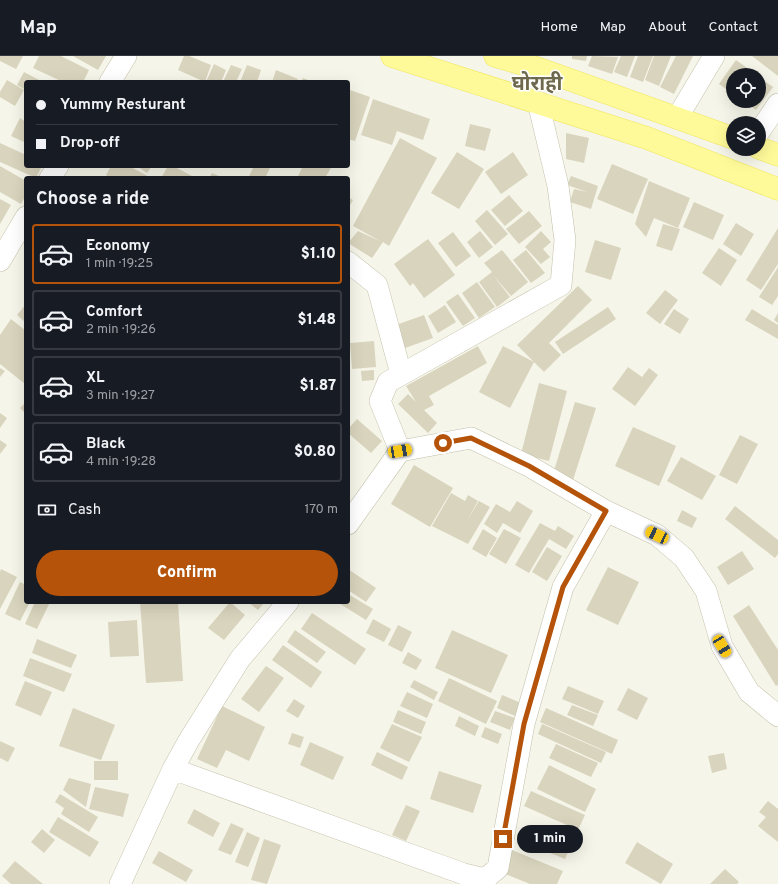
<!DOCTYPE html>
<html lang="en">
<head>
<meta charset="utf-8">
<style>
  body { margin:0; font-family:Overpass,"Noto Sans Devanagari",sans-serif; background:#242831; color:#f1f3f6; height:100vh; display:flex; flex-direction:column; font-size:15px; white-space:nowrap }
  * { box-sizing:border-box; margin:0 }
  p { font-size:13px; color:#9ea1a6 }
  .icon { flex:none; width:22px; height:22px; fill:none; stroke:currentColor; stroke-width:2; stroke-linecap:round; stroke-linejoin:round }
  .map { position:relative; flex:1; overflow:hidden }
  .side { position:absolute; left:24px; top:120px; width:326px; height:428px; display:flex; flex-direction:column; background:#171b24; border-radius:4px; box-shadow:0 4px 16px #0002 }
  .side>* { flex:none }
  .top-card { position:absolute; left:24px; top:24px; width:326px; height:88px; border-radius:4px; box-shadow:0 4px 16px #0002; display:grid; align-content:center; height:88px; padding:0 12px; background:#171b24 }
  .fabs { position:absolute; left:726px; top:12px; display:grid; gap:8px }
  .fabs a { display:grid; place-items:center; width:40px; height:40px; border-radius:50%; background:#171b24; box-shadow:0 4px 16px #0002; font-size:20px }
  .end { position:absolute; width:18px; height:18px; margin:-9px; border:5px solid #b45309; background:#fff; box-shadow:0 0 0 2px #fff }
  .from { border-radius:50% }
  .bubble { position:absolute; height:28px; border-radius:14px; background:#171b24; box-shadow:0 4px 16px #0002; font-size:13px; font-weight:800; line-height:28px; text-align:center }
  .car { position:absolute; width:12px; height:24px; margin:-12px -6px; border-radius:5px; box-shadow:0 0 3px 1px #0007; background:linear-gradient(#f5c518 24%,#345 0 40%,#f5c518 0 76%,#345 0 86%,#f5c518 0) }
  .top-card b { display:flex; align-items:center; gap:14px; height:38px; font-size:15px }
  .top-card b+b { border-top:1px solid #363941 }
  .top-card i { width:10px; height:10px; background:#f1f3f6 }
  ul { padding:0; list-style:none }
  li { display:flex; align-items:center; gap:12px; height:60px; margin:0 8px 6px; padding:0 4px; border:2px solid #363941; border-radius:4px }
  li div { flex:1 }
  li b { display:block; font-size:15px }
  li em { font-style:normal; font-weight:800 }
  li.selected { border-color:#b45309 }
  li>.icon { width:36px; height:36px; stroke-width:1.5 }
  h2 { padding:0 12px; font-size:18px; line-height:48px }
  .pay { display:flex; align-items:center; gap:10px; height:44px; padding:0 12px; font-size:15px }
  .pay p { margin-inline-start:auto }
  .action { display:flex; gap:8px; margin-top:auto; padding:8px 12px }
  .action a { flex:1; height:46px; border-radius:24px; background:#b45309; color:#fff; font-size:16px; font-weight:800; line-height:46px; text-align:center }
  header { display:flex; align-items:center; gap:24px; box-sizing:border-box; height:56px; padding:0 20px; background:#171b24; border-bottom:1px solid #363941 }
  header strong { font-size:19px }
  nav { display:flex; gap:22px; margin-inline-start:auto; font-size:14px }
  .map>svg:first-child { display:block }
</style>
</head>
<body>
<header>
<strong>Map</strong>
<nav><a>Home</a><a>Map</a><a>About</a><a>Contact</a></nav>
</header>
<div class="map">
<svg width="778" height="828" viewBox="0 0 778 828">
  <rect width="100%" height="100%" fill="#f6f5e9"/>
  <path fill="#d9d4bd" d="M0,0H23L16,13L0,5Z
    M39,0H61L89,14L83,26H63L33,12Z
    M73,0H106L98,14Z
    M184,0H189L211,9L205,26L178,14Z
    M572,0H587L586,5L572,3Z
    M592,0L618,1L612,18L588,10Z
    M621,0H635L627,21L614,16Z
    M638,0H653L643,26L630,21Z
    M654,0H671L659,30L645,24Z
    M676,0H693L674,38L660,31Z
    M752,0H778V20Z
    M736,4L757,19H733V38L719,28Z
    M214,8L226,14L221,26H206Z
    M231,9L242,13L236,26H223Z
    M247,9L261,14L257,26H240Z
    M276,14L298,23L296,26H272Z
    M24,16L43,26H26V34L17,29Z
    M759,21L773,31L756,54L743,45H759Z
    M303,22L313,26H301Z
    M7,24L24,34L15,50L0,41V36Z
    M350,34L370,41L355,85L348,83V41Z
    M373,43L430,63L423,84L397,75L392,89L361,79Z
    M20,62L26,66V87L11,80Z
    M470,68L491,73L485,95L465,90Z
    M566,77L589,82L584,107L566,103Z
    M400,82L437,102L389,190L383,186L372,202L348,187L358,175L380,185L353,170Z
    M0,87L26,99V110H42L36,122L0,106Z
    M457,96L484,113L459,153L431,137Z
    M513,96L528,119L501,138L485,116Z
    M612,108L648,123L633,158L597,143Z
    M0,110L26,125V139L21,148L0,136Z
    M111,110H129L151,122H111L106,119Z
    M137,110H152L147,117Z
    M168,110H173L196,122H161Z
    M254,110H271L265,122H248Z
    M303,110H332L325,122H297Z
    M212,117L224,122H209Z
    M571,120L598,130L591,153L570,146L574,133L587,136L567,129Z
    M649,125L690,142L678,172L654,162L646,181L635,168Z
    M509,139L523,155L505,170L491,154Z
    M348,141L353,144L348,153Z
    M0,143L11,149L0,168Z
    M694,146L724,159L713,184L683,171Z
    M487,154L508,178L495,189L475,165Z
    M529,155L542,170L519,188L506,173Z
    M736,167L754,178L741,200L723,188Z
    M663,168L680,173L672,195L656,190Z
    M778,172V208L761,234L746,224Z
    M480,175L493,191L479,202L467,186Z
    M541,175L551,186L543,193L550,201L541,208L525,191Z
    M453,176L471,200L456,211L438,187Z
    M428,183L455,219L424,242L413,227L410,230L394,208Z
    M595,184L621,192L611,224L585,216Z
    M719,192L737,204L721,230L702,217Z
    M502,194L528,226L511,240L493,219L510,241L497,251L479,226L492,216L484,207Z
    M526,194L545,217L531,227L513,204Z
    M778,211V240L772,249L759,241Z
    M477,226L495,251L479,262L462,237Z
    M578,230L592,244L549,287L561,299L544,316L517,289Z
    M665,234L678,244L660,268L646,257Z
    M458,238L475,262L463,270L446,246Z
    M26,248V267L17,259Z
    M445,249L456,266L438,277L428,260Z
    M608,251L616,263L563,298L555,286Z
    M674,253L689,263L680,278L664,268Z
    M752,253L778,269V283L745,264Z
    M778,257V267L774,264Z
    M424,259L433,282L405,292L396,269Z
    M11,263L26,275L25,328L0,308V279Z
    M374,285L376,311L352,313L350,287Z
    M478,290L487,307L429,340L434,349L424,354L437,367L428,377L398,348L408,338L416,346L406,330Z
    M503,290L534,306L510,352L479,336Z
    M628,311L642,321L649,312L658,319L635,350L612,333Z
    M0,312L5,315L0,321Z
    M374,314V324L362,325L361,315Z
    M539,327L567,335L549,405L521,398Z
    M26,346V358L20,352Z
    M575,346L596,352L573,424L553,418Z
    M0,357L7,362L0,372Z
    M357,363L382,385L371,397L348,377V373Z
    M633,371L676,390L659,430L615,410Z
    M740,379L758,388L737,428L719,419Z
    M0,384L7,389L0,398Z
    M681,401L716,420L702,444L667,425Z
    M414,409L453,432L430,471L391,448Z
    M451,437L465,445L468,439L478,445L467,465L479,445L490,451L468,488L432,470Z
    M517,445L533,455L520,477L503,467L497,477L484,468L496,448L510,456Z
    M735,450L778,484V498L775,502L725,463Z
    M682,454L697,462L692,472L677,465Z
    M540,467L555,475L558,470L574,480L566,493L549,483L529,517L515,509Z
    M483,473L497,482L486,501L472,493Z
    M504,473L521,482L506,508L489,498Z
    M547,491L562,500L547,525L532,516Z
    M742,495L754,513L728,529L717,511Z
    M608,511L639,526L618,569L586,554Z
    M1,513L17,521L0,553V516Z
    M348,513L376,532L366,546L348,534Z
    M20,526L26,529V546H30L20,565L5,558Z
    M348,538L373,553L366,564L337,546H348Z
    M35,546H50L37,573L25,568Z
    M140,546H178L183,625L146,627Z
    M230,546L245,559L224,584L208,572Z
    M248,546H265L258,554Z
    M749,549L778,594V629L776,630L733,560Z
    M312,557L366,593L355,609L301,573Z
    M373,563L391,573L384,586L366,577Z
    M137,564L139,600L110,601L108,566Z
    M398,569L412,576L402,596L388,589Z
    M295,574L326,596L317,607L287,586Z
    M452,574L508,599L491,637L435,612Z
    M37,583L77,599L71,612L32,597Z
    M283,589L322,616L311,632L272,604Z
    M408,596L422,604L416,614L402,607Z
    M30,602L72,618L64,636L23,620Z
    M266,610L284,622L259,656L241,643Z
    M449,622L497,645L486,668L438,645Z
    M414,624L438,636L434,644L410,631Z
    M25,625L52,636L41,660L15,649Z
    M568,630L604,645L598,658L562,643Z
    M628,632L648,642L637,664L617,654Z
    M407,636L433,648L427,662L400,650Z
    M502,639L521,647L515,660L497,652Z
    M294,643L305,650L298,662L286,655Z
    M572,649L598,659L593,670L567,659Z
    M222,650L265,671L249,705L226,694L217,712L197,703Z
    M73,652L115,669L101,704L59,690Z
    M546,652L618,684L612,698L540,666Z
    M398,654L426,666L421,678L393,666Z
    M495,655L515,662L510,674L490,666Z
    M459,660L479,670L475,680L455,670Z
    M392,668L422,681L409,706L380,692Z
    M542,668L606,696L601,707L538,678Z
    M485,671L502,678L498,688L481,681Z
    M292,677L304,681L300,692L288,688Z
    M0,685L15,692L8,706L0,702Z
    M310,686L344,701L333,724L300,709Z
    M556,688L598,707L591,721L549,702Z
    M377,696L408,711L402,724L371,709Z
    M724,697L727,713L712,717L708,700Z
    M94,705H118V724H94Z
    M549,709L596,733L585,756L537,733Z
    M439,715L482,729L473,757L430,743Z
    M69,722L91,728L86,751L63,734Z
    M95,731L129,738L123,761L89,753Z
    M531,735L585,759L578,774L524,750Z
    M60,738L98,761L89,776L61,758L64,752L55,746Z
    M768,745L778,753V786L758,770L766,761L759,756Z
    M406,749L420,755L406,785L392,779Z
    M194,753L220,767L213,781L187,767Z
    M58,761L99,786L90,801L49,776Z
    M231,767L244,773L231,799L218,794Z
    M529,770L572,787L565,803L523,786Z
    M42,773L55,784L44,797L31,786Z
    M247,776L260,782L248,811L235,806Z
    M264,783L281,789L267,828L251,824Z
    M637,786L673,808L661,828L625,807Z
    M512,794L563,815L557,828H530L503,817Z
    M159,795L193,814L186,826L152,807Z
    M15,805L43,828H11L2,820Z
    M725,813L739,826L737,828H710Z"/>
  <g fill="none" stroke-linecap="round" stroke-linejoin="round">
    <g stroke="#c2c0aa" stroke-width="22">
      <path id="minor" d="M110,26L126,0
        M677,62L714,0
        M759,76L778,48
        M50,122L58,110
        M0,205L26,161
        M348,206L377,229L401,318
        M400,395L471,382L529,410L606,455L657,479L684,502L706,535L722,590L749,636L778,660
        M348,468L400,395L380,345L388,326L561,229L565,184L558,130L538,46
        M173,713L464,818L485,823L498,812L524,668L563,531L606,455
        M120,828L173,713L189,684L240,603L288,546"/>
    </g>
    <g stroke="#efe65e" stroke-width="23">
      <path id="major" d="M392,0L647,82L778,133
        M495,0L537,12L733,82
        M759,92L778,99"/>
    </g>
    <use href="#minor" stroke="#fff" stroke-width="21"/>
    <use href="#major" stroke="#fffa99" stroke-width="22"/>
  </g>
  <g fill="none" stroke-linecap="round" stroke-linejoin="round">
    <path stroke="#b45309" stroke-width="5" d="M443,387L471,382L529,410L606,455L563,531L524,668L503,783"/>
  </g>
  <g text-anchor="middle" stroke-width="3" stroke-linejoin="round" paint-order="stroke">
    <g font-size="20" font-weight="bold" fill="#6e694c" stroke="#fff">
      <text x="537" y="34">घोराही</text>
    </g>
  </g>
</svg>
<div class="fabs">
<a><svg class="icon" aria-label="locate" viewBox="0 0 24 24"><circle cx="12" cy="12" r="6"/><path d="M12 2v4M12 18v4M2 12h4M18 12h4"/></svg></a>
<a><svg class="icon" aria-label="layers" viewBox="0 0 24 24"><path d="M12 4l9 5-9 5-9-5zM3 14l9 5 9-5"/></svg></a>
</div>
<i class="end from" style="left:443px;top:387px"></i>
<i class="end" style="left:503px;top:783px"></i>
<div class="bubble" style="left:517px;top:769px;width:66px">1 min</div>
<i class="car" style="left:400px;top:395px;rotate:80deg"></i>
<i class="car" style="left:657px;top:479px;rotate:295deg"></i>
<i class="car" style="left:722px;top:590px;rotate:149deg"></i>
<div class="top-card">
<b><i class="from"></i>Yummy Resturant</b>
<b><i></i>Drop-off</b>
</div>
<section class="side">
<h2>Choose a ride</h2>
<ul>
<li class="selected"><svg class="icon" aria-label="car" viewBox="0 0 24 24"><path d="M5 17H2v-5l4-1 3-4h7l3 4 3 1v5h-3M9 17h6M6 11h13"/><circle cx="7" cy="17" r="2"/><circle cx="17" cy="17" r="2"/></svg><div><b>Economy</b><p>1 min · 19:25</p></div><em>$1.10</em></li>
<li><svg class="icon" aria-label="car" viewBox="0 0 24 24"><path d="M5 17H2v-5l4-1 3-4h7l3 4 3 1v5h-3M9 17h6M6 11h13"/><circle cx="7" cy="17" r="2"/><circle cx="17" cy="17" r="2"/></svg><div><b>Comfort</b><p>2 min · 19:26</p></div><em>$1.48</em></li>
<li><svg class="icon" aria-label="car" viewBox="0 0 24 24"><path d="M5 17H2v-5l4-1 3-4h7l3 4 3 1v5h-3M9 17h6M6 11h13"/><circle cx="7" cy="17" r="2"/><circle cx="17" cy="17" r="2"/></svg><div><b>XL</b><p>3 min · 19:27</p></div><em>$1.87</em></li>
<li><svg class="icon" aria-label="car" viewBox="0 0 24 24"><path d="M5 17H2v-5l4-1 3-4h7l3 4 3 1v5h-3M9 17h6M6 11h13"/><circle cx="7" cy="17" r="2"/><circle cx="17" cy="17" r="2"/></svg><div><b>Black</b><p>4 min · 19:28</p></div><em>$0.80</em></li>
</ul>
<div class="pay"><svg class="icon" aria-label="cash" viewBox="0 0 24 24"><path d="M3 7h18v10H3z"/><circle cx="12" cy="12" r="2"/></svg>Cash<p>170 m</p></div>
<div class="action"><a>Confirm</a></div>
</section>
</div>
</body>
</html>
